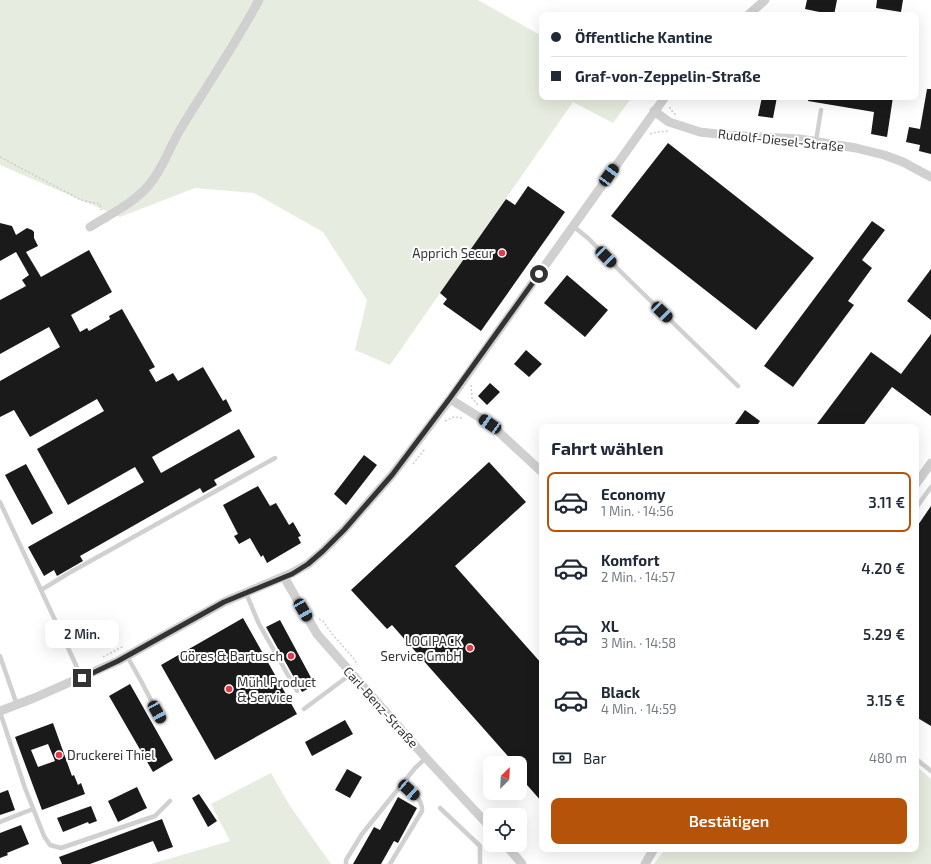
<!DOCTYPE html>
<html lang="de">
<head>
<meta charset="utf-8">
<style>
  body { margin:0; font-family:"Exo 2",sans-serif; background:#f2f2f3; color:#1f2937; height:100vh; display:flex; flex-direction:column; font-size:15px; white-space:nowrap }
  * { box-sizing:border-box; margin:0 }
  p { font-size:13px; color:#747a83 }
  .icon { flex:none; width:22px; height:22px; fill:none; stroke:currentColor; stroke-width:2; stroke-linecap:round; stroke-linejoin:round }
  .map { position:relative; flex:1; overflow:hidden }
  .drawer { position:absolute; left:539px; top:424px; width:380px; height:428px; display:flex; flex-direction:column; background:#fff; border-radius:8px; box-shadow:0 4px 16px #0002 }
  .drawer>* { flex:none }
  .guide { position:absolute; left:539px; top:12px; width:380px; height:88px; border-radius:8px; box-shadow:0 4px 16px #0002; display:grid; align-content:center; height:88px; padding:0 12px; background:#fff }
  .needle { width:26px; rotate:24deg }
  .tools { position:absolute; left:483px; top:756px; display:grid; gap:8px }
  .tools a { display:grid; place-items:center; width:44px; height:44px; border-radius:8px; background:#fff; box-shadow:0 4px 16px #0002; font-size:20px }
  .end { position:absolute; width:18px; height:18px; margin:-9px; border:5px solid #333; background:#fff; box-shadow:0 0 0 2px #fff }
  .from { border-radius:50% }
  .bubble { position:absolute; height:28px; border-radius:8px; background:#fff; box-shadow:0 4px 16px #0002; font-size:13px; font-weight:600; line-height:28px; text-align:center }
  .car { position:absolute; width:12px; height:24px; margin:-12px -6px; border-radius:5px; box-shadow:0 0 3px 1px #0007; background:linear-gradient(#222 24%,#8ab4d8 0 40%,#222 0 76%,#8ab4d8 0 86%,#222 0) }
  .guide b { display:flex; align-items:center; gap:14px; height:38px; font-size:15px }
  .guide b+b { border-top:1px solid #e0e1e3 }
  .guide i { width:10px; height:10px; background:#1f2937 }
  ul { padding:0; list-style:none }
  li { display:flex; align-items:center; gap:12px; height:60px; margin:0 8px 6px; padding:0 4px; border:2px solid transparent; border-radius:8px }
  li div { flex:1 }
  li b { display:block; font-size:15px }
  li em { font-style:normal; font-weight:600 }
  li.active { border-color:#b45309 }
  li>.icon { width:36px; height:36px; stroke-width:1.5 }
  h2 { padding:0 12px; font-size:18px; line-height:48px }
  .pay { display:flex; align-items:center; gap:10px; height:44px; padding:0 12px; font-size:15px }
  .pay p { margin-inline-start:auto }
  .button { display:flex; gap:8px; margin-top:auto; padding:8px 12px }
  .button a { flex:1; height:46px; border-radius:8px; background:#b45309; color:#fff; font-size:16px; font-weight:600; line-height:46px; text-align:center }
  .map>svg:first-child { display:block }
</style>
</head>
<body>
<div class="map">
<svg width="931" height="864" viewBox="0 0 931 864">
  <rect width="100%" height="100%" fill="#fff"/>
  <path fill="#e6ecdf" d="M0,0H478L542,36V97H632L613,123L573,102L390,365L355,350L367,300L323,232L254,193L195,188L120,217L0,165Z
    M916,766L931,779V864H654L665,849H916Z
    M271,773L290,806L331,864H151L230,841L211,804Z"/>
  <path fill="#1a1a1a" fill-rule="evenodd" d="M807,0H837L834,15L805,9Z
    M877,0H903L901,12L876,8Z
    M927,89H931V154L919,151L920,145L906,142L909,127L920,129Z
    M762,97H777L773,118L758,116Z
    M809,97H893L887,137L871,134L874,112L808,101Z
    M668,143L814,258L756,330L611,216Z
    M528,186L565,212L481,331L443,304L447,299L440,293L506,199L515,205Z
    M872,221L885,230L862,260L872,268L848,301L854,305L793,387L764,366Z
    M0,223L12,226L16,235L27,228L32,230L34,232V238L38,246L26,252L41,277L89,250L112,292L71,315L80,332L87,328L89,331L110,319L109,316L122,309L155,367L149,370L156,382L173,373L178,381L203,367L223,401L226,399L232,411L152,457L161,473L239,429L255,457L214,480L217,485L203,493L200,488L80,556L83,561L57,576L54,570L44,576L28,547L144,482L135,467L68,505L37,449L104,411L97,399L30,437L14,410L0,417V381L60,347L49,327L0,354V300L26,286L22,280L29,275L16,252L0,261Z
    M931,269V320L907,301Z
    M567,275L608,310L585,337L544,303Z
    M931,334V416L892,387L862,427H821L817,424L871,352L901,374Z
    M526,350L542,364L529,377L514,364Z
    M490,383L500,392L487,405L478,396Z
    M745,410L760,421L756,427H733Z
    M364,455L377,465L346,505L334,494Z
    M489,462L526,502L455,566L542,664V802L520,777V763H514L392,625L387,629L351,590Z
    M26,464L53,513L32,525L5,475Z
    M258,486L270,506L276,503L289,525L293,522L301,536L298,537L301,543L267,563L263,555L261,557L250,538L239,544L234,536L238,534L223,505Z
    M931,506V726L916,717V528Z
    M243,618L297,714L215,760L161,665Z
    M280,620L315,685L302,692L266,627Z
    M130,684L173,760L153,772L109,696Z
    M345,720L353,734L312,756L305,742Z
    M53,723L72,776L74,775L78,785L81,783L85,794L42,810L15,737ZM48,744L55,761L38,767L31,750Z
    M347,769L362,777L350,798L335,790Z
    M137,787L147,808L118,822L108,801Z
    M8,790L15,810L0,815V793Z
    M199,794L217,821L208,827L192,798Z
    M398,797L417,808L398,843L394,841L381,864H353L374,827L380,830Z
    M91,806L97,821L89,824L88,822L63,832L57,818Z
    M162,819L173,847L158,852L153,841L90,864H62L59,857Z
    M21,825L29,844L7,853L8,855L0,858V833Z"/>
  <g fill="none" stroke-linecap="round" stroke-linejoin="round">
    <path stroke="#cdcdcd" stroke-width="1.5" stroke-dasharray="2 2" stroke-linecap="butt" d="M670,107V109L676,115
      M650,134L657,132L668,131
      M0,157L81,200L100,204L101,210
      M471,385L472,398L479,406
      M445,421L454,417L463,418
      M413,464L424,450V448
      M319,619L323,621L332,634L355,660L357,665
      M103,657L124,646"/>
    <path stroke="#d0d0d0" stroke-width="4.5" d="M816,141L821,110
      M573,226L589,239L623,274L738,386
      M0,502L82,678
      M916,508L931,487
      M41,590L69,573L275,458
      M246,593L259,624L297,691
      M0,656L17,705
      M127,656L141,681L162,721
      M304,709L351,674
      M0,712L25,788L44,836L50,845L61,848L155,816L170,801
      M916,759L931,771
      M440,808L480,846V864
      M0,822L33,809
      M346,864V860L362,834L415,768L426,758
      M390,864L422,811C423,799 411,791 402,784"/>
    <path stroke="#d0d0d0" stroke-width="9" d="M748,15L765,0
      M654,111L669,122L700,132L726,135L800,139L856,148L884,155L903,162L931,177
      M90,227C110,214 133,204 149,185C163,169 169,148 180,130C206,87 235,45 259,0
      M450,399L490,424L542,472
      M916,484L931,463
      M284,577L317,634L426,758L490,827
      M0,711L34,698L118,661L224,602L292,573L308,564L323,551L344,530L392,475L450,399L665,97
      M506,845L522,864
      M645,864L654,849"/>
  </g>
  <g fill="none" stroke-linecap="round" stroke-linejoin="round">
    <path stroke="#333" stroke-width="5" d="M82,678L118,661L224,602L292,574L308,564L323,551L344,530L392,475L450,398L539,274"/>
  </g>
  <g fill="#e63946" stroke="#fff" stroke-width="1.5">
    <circle cx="502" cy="253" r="4"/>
    <circle cx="470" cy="648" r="4"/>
    <circle cx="291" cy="656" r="4"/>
    <circle cx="229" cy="689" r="4"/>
    <circle cx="59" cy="755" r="4"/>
  </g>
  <g text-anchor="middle" stroke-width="4" stroke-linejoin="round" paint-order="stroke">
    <g font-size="13" fill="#333" stroke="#fff">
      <text transform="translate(781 140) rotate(6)" y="5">Rudolf-Diesel-Straße</text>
      <text transform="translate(381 707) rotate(48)" y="5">Carl-Benz-Straße</text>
    </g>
    <g font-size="13" fill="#333" stroke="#fff" text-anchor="end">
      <text x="494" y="258">Apprich Secur</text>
      <text x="462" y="646">LOGIPACK<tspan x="462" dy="15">Service GmbH</tspan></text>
      <text x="283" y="661">Göres &amp; Bartusch</text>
      <text x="237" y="687" text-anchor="start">Mühl Product<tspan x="237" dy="15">&amp; Service</tspan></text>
      <text x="67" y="760" text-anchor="start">Druckerei Thiel</text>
    </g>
  </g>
</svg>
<div class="tools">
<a><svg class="needle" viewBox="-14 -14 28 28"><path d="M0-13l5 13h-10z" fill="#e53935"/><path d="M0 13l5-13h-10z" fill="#747a83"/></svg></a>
<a><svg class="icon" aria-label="locate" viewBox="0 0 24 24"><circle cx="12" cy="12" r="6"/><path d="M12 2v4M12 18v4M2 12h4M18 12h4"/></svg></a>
</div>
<i class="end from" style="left:539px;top:274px"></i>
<i class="end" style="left:82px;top:678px"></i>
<div class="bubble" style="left:45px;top:620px;width:74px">2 Min.</div>
<i class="car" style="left:609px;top:175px;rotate:36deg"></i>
<i class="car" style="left:606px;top:257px;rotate:135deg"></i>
<i class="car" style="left:662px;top:312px;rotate:134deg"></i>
<i class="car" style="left:490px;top:424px;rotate:304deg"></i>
<i class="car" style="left:303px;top:610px;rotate:150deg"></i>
<i class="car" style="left:157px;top:712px;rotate:151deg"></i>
<i class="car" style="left:409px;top:790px;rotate:132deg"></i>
<div class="guide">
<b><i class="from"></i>Öffentliche Kantine</b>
<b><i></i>Graf-von-Zeppelin-Straße</b>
</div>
<section class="drawer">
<h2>Fahrt wählen</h2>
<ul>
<li class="active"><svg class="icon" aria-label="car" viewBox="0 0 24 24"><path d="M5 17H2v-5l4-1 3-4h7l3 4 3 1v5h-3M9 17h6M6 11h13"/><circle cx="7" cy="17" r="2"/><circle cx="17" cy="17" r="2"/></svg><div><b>Economy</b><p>1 Min. · 14:56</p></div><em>3.11 €</em></li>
<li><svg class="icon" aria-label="car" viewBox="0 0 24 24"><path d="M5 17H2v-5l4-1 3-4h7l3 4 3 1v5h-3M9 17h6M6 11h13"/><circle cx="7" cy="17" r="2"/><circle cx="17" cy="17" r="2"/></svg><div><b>Komfort</b><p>2 Min. · 14:57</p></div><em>4.20 €</em></li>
<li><svg class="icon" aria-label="car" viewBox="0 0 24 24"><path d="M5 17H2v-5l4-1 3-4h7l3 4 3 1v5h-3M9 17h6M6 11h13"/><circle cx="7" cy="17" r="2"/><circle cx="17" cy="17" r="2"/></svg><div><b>XL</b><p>3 Min. · 14:58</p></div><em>5.29 €</em></li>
<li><svg class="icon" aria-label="car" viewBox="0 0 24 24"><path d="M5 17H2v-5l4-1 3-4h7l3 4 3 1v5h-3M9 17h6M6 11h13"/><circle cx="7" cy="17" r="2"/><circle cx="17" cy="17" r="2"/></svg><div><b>Black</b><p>4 Min. · 14:59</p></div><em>3.15 €</em></li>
</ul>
<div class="pay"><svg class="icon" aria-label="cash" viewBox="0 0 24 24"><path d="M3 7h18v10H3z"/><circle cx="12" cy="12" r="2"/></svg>Bar<p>480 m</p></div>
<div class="button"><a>Bestätigen</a></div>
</section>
</div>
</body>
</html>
